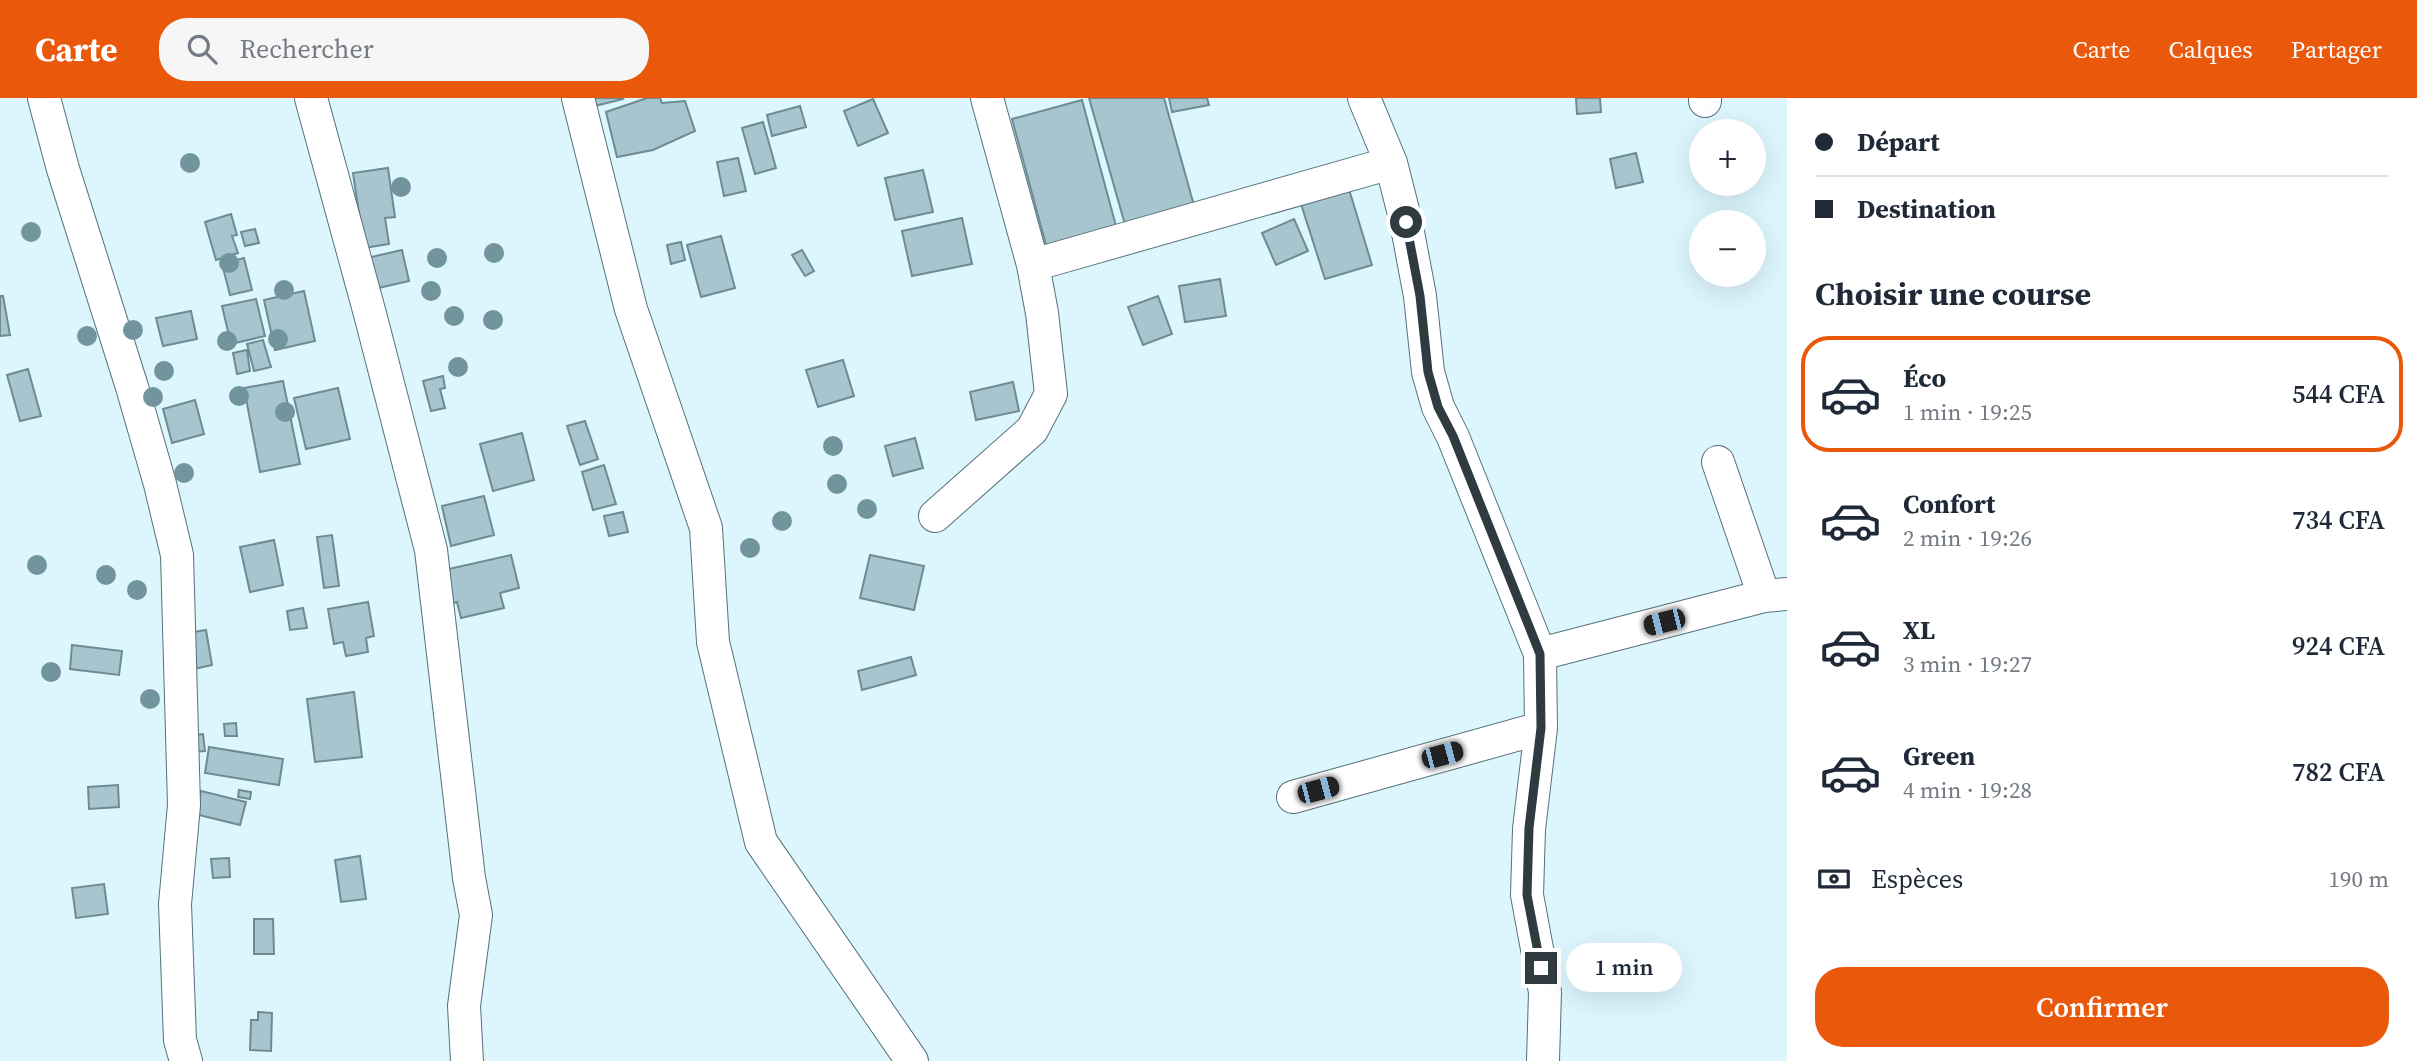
<!DOCTYPE html>
<html lang="fr">
<head>
<meta charset="utf-8">
<style>
  body { margin:0; font-family:"Source Serif 4",serif; background:#f6f6f7; color:#1f2937; height:100vh; display:flex; flex-direction:column; font-size:26px; white-space:nowrap }
  * { box-sizing:border-box; margin:0 }
  p { font-size:23px; color:#747a83 }
  .icon { flex:none; width:38px; height:38px; fill:none; stroke:currentColor; stroke-width:2; stroke-linecap:round; stroke-linejoin:round }
  .map { position:relative; flex:1; overflow:hidden }
  .panel { display:flex; flex-direction:column; background:#fff; width:630px }
  .panel>* { flex:none }
  .guide { display:grid; align-content:center; height:154px; padding:0 28px; background:#fff }
  .fabs { position:absolute; left:1689px; top:21px; display:grid; gap:14px }
  .fabs a { display:grid; place-items:center; width:77px; height:77px; border-radius:50%; background:#fff; box-shadow:0 7px 28px #0002; font-size:35px }
  .end { position:absolute; width:32px; height:32px; margin:-16px; border:9px solid #2f3b3f; background:#fff; box-shadow:0 0 0 4px #fff }
  .from { border-radius:50% }
  .bubble { position:absolute; height:49px; border-radius:24px; background:#fff; box-shadow:0 7px 28px #0002; font-size:23px; font-weight:600; line-height:49px; text-align:center }
  .car { position:absolute; width:21px; height:42px; margin:-21px -10px; border-radius:9px; box-shadow:0 0 5px 2px #0007; background:linear-gradient(#222 24%,#8ab4d8 0 40%,#222 0 76%,#8ab4d8 0 86%,#222 0) }
  .guide b { display:flex; align-items:center; gap:24px; height:66px; font-size:26px }
  .guide b+b { border-top:2px solid #e0e1e3 }
  .guide i { width:18px; height:18px; background:#1f2937 }
  ul { padding:0; list-style:none }
  li { display:flex; align-items:center; gap:21px; height:116px; margin:0 14px 10px; padding:0 14px; border:4px solid transparent; border-radius:28px }
  li div { flex:1 }
  li b { display:block; font-size:26px }
  li em { font-style:normal; font-weight:600 }
  li.on { border-color:#ea580c }
  li>.icon { width:63px; height:63px; stroke-width:1.5 }
  h2 { padding:0 28px; font-size:32px; line-height:84px }
  .pay { display:flex; align-items:center; gap:18px; height:77px; padding:0 28px; font-size:26px }
  .pay p { margin-inline-start:auto }
  .cta { display:flex; gap:14px; margin-top:auto; padding:14px 28px }
  .cta a { flex:1; height:80px; border-radius:28px; background:#ea580c; color:#fff; font-size:28px; font-weight:600; line-height:80px; text-align:center }
  header { display:flex; align-items:center; gap:42px; box-sizing:border-box; height:98px; padding:0 35px; background:#ea580c; color:#fff }
  header strong { font-size:33px }
  nav { display:flex; gap:38px; margin-inline-start:auto; font-size:24px }
  .search { width:490px; height:63px; background:#f6f6f7; display:flex; align-items:center; gap:18px; box-sizing:border-box; padding:0 24px; border-radius:28px; color:#747a83; font-size:26px }
  main { display:flex; flex:1; min-height:0 }
  .map>svg:first-child { display:block }
</style>
</head>
<body>
<header>
<strong>Carte</strong>
<div class="search"><svg class="icon" aria-label="search" viewBox="0 0 24 24"><circle cx="10" cy="10" r="6"/><path d="M15 15l6 6"/></svg>Rechercher</div>
<nav><a>Carte</a><a>Calques</a><a>Partager</a></nav>
</header>
<main>
<div class="map">
<svg width="1787" height="963" viewBox="0 0 1787 963">
  <rect width="100%" height="100%" fill="#ddf6fd"/>
  <path fill="#a6c5ce" stroke="#6e8b93" stroke-width="2" d="M589,0H622L623,1L591,9Z
    M647,0H660L662,5L685,3L695,33L653,52L617,59L606,14Z
    M1089,0H1164L1195,111L1126,130Z
    M1169,0H1207L1209,7L1172,14Z
    M1576,0H1600L1601,14L1577,16Z
    M873,1L888,35L858,48L844,13Z
    M1082,2L1116,128L1046,147L1012,21Z
    M800,8L806,29L772,38L767,17Z
    M763,24L776,70L755,76L742,30Z
    M1636,55L1643,84L1616,90L1610,61Z
    M738,60L746,93L724,98L717,64Z
    M388,70L395,119L385,120L389,146L364,150L353,75Z
    M923,72L933,114L895,122L885,80Z
    M1348,88L1372,167L1325,181L1300,103Z
    M231,116L237,137L232,138L238,155L216,162L205,124Z
    M962,120L972,166L912,178L902,133Z
    M1294,121L1308,153L1276,167L1262,135Z
    M255,131L259,145L245,148L241,134Z
    M721,138L735,190L701,199L687,147Z
    M681,144L685,162L671,166L667,147Z
    M402,152L409,183L374,191L367,160Z
    M802,152L814,173L805,178L792,157Z
    M244,160L252,192L230,197L222,166Z
    M1220,181L1226,218L1185,224L1179,188Z
    M304,193L315,243L275,252L264,202Z
    M0,198H3L10,237L0,238Z
    M1158,198L1172,236L1143,247L1128,209Z
    M256,201L265,238L231,246L222,208Z
    M191,213L197,241L163,248L156,220Z
    M263,242L271,269L254,273L247,246Z
    M247,252L250,273L237,276L233,255Z
    M843,262L854,298L818,309L806,272Z
    M28,271L41,318L20,323L7,277Z
    M443,278L445,290L440,291L445,310L431,313L423,283Z
    M283,283L300,366L260,374L244,290Z
    M1013,284L1019,313L976,322L970,294Z
    M338,290L350,341L306,351L294,300Z
    M195,302L204,336L172,345L163,311Z
    M585,323L598,361L580,367L567,328Z
    M522,335L534,382L493,393L480,346Z
    M915,340L923,370L893,378L885,348Z
    M604,367L616,406L593,412L582,374Z
    M484,398L494,437L451,448L442,408Z
    M623,414L628,434L609,438L604,418Z
    M332,437L339,488L324,490L317,439Z
    M274,442L283,487L250,494L240,449Z
    M511,457L519,490L500,495L504,510L461,520L457,504L448,507L440,473Z
    M870,457L924,468L914,512L860,500Z
    M368,504L374,538L366,540L368,554L346,558L343,544L334,546L328,511Z
    M303,510L307,530L290,532L287,513Z
    M206,532L212,567L194,571L188,535Z
    M72,547L122,553L119,577L70,571Z
    M911,559L916,577L862,592L858,573Z
    M354,594L362,659L315,664L307,601Z
    M236,625L237,638H225L224,626Z
    M203,636L205,653L192,654L191,637Z
    M209,649L283,661L279,687L205,675Z
    M118,687L119,709L89,711L88,689Z
    M239,692L251,694L250,701L238,699Z
    M201,693L246,704L240,727L195,716Z
    M360,758L366,801L341,804L335,762Z
    M229,760L230,779L213,780L211,761Z
    M104,786L108,816L76,820L72,790Z
    M254,821H273L274,856H254Z
    M258,914L272,915L271,953L250,952L251,922H258Z"/>
  <g fill="none" stroke-linecap="round" stroke-linejoin="round">
    <g stroke="#55717a" stroke-width="34">
      <path id="minor" d="M44,0L63,71L132,289L160,386L177,457L184,707L175,806L180,942L186,963
        M311,0L370,216L431,452L469,780L476,817L464,908L467,963
        M578,0L631,211L706,430L713,544L761,744L912,963
        M1364,0L1391,65L1406,124L1420,198L1428,274L1438,309L1453,339L1540,556L1541,630L1529,731L1527,797L1545,894L1543,963
        M1705,0V3
        M1033,167L1391,65
        M1718,364L1764,498
        M935,418L1032,332L1051,296L1042,215L1033,167L987,0
        M1540,556L1764,498L1787,496
        M1293,699L1541,630"/>
    </g>
    <use href="#minor" stroke="#fff" stroke-width="32"/>
  </g>
  <g fill="#72949d">
    <circle cx="190" cy="65" r="10"/>
    <circle cx="401" cy="89" r="10"/>
    <circle cx="31" cy="134" r="10"/>
    <circle cx="494" cy="155" r="10"/>
    <circle cx="437" cy="160" r="10"/>
    <circle cx="229" cy="165" r="10"/>
    <circle cx="284" cy="192" r="10"/>
    <circle cx="431" cy="193" r="10"/>
    <circle cx="454" cy="218" r="10"/>
    <circle cx="493" cy="222" r="10"/>
    <circle cx="133" cy="232" r="10"/>
    <circle cx="87" cy="238" r="10"/>
    <circle cx="278" cy="241" r="10"/>
    <circle cx="227" cy="243" r="10"/>
    <circle cx="458" cy="269" r="10"/>
    <circle cx="164" cy="273" r="10"/>
    <circle cx="239" cy="298" r="10"/>
    <circle cx="153" cy="299" r="10"/>
    <circle cx="285" cy="314" r="10"/>
    <circle cx="833" cy="348" r="10"/>
    <circle cx="184" cy="375" r="10"/>
    <circle cx="837" cy="386" r="10"/>
    <circle cx="867" cy="411" r="10"/>
    <circle cx="782" cy="423" r="10"/>
    <circle cx="750" cy="450" r="10"/>
    <circle cx="37" cy="467" r="10"/>
    <circle cx="106" cy="477" r="10"/>
    <circle cx="137" cy="492" r="10"/>
    <circle cx="51" cy="574" r="10"/>
    <circle cx="150" cy="601" r="10"/>
  </g>
  <g fill="none" stroke-linecap="round" stroke-linejoin="round">
    <path stroke="#2f3b3f" stroke-width="9" d="M1406,124L1420,198L1428,274L1438,309L1453,338L1540,556L1541,630L1529,730L1527,797L1541,870"/>
  </g>
</svg>
<div class="fabs">
<a>+</a>
<a>−</a>
</div>
<i class="end from" style="left:1406px;top:124px"></i>
<i class="end" style="left:1541px;top:870px"></i>
<div class="bubble" style="left:1566px;top:845px;width:116px">1 min</div>
<i class="car" style="left:1664px;top:524px;rotate:256deg"></i>
<i class="car" style="left:1442px;top:657px;rotate:75deg"></i>
<i class="car" style="left:1318px;top:692px;rotate:75deg"></i>
</div>
<section class="panel">
<div class="guide">
<b><i class="from"></i>Départ</b>
<b><i></i>Destination</b>
</div>
<h2>Choisir une course</h2>
<ul>
<li class="on"><svg class="icon" aria-label="car" viewBox="0 0 24 24"><path d="M5 17H2v-5l4-1 3-4h7l3 4 3 1v5h-3M9 17h6M6 11h13"/><circle cx="7" cy="17" r="2"/><circle cx="17" cy="17" r="2"/></svg><div><b>Éco</b><p>1 min · 19:25</p></div><em>544 CFA</em></li>
<li><svg class="icon" aria-label="car" viewBox="0 0 24 24"><path d="M5 17H2v-5l4-1 3-4h7l3 4 3 1v5h-3M9 17h6M6 11h13"/><circle cx="7" cy="17" r="2"/><circle cx="17" cy="17" r="2"/></svg><div><b>Confort</b><p>2 min · 19:26</p></div><em>734 CFA</em></li>
<li><svg class="icon" aria-label="car" viewBox="0 0 24 24"><path d="M5 17H2v-5l4-1 3-4h7l3 4 3 1v5h-3M9 17h6M6 11h13"/><circle cx="7" cy="17" r="2"/><circle cx="17" cy="17" r="2"/></svg><div><b>XL</b><p>3 min · 19:27</p></div><em>924 CFA</em></li>
<li><svg class="icon" aria-label="car" viewBox="0 0 24 24"><path d="M5 17H2v-5l4-1 3-4h7l3 4 3 1v5h-3M9 17h6M6 11h13"/><circle cx="7" cy="17" r="2"/><circle cx="17" cy="17" r="2"/></svg><div><b>Green</b><p>4 min · 19:28</p></div><em>782 CFA</em></li>
</ul>
<div class="pay"><svg class="icon" aria-label="cash" viewBox="0 0 24 24"><path d="M3 7h18v10H3z"/><circle cx="12" cy="12" r="2"/></svg>Espèces<p>190 m</p></div>
<div class="cta"><a>Confirmer</a></div>
</section>
</main>
</body>
</html>
